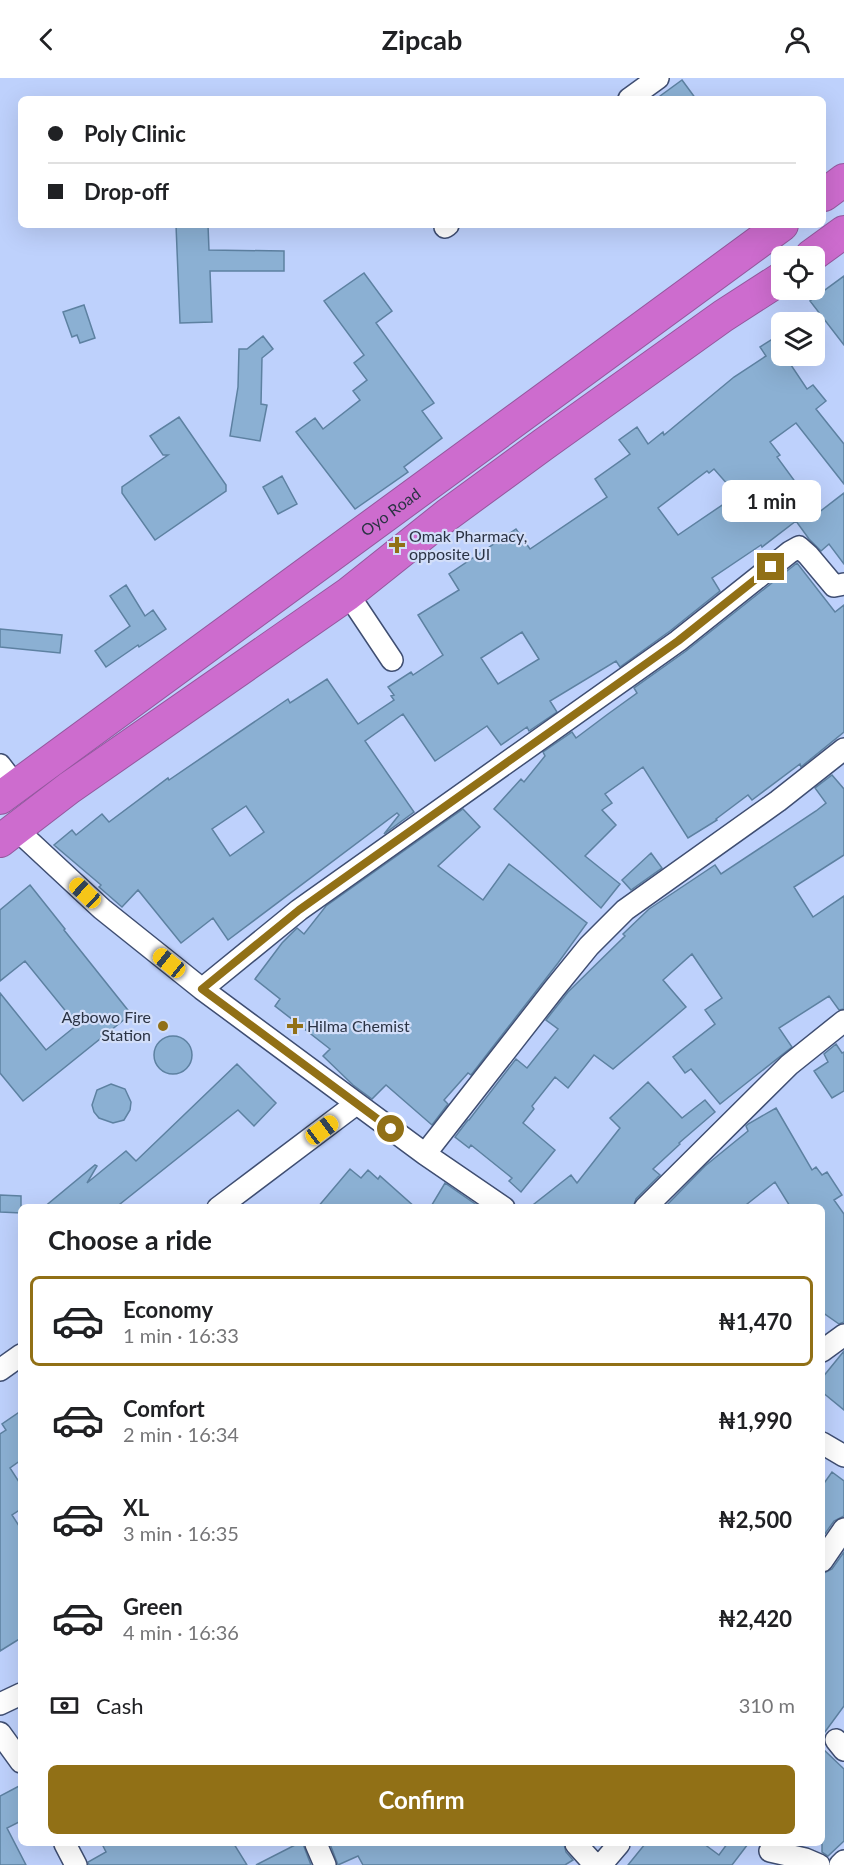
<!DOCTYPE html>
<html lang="en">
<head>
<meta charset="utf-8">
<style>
  body { margin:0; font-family:Lato,sans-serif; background:#f2f2f2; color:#202124; height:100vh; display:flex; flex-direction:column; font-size:22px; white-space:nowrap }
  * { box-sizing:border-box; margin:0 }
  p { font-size:20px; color:#757577 }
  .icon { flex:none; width:33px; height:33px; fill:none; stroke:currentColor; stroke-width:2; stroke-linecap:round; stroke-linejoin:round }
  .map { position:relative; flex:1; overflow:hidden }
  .panel { position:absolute; left:18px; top:1126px; width:807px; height:642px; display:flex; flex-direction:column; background:#fff; border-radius:9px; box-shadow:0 6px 24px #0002 }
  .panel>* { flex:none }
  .top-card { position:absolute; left:18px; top:18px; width:808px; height:132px; border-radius:9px; box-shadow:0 6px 24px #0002; display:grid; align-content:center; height:132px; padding:0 30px; background:#fff }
  .controls { position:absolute; left:771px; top:168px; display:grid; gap:12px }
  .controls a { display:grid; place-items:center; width:54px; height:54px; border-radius:9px; background:#fff; box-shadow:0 6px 24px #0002; font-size:30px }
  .end { position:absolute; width:27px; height:27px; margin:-14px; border:8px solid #917016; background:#fff; box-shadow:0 0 0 3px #fff }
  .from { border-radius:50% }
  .bubble { position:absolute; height:42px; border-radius:9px; background:#fff; box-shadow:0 6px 24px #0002; font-size:20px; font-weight:700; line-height:42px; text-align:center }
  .car { position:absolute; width:18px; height:36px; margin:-18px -9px; border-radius:8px; box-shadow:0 0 4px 2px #0007; background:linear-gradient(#f5c518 24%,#345 0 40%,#f5c518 0 76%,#345 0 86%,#f5c518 0) }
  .top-card b { display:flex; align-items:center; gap:21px; height:57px; font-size:22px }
  .top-card b+b { border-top:2px solid #e0e0e0 }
  .top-card i { width:15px; height:15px; background:#202124 }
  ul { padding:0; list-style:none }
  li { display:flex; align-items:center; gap:18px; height:90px; margin:0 12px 9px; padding:0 18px; border:3px solid transparent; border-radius:9px }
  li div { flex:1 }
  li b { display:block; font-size:22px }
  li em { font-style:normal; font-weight:700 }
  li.active { border-color:#917016 }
  li>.icon { width:54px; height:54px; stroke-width:1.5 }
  h2 { padding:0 30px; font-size:27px; line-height:72px }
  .pay { display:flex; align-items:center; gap:15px; height:66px; padding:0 30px; font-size:22px }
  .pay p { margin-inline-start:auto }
  .cta { display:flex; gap:12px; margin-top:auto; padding:12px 30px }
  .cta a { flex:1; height:69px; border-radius:9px; background:#917016; color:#fff; font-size:24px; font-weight:700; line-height:69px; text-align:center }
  header { display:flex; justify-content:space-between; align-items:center; height:78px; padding:0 30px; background:#fff; font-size:27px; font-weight:700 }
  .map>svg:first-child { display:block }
</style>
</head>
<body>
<header><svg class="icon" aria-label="back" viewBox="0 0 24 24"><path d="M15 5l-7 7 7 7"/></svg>Zipcab<svg class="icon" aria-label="person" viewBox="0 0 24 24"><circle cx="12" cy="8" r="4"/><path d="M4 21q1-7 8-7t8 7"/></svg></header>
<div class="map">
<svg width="844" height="1787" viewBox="0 0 844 1787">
  <rect width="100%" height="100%" fill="#bed1fc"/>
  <path fill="#8bb0d3" stroke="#5d81a1" stroke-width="1.5" fill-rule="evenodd" d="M682,2L696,21H656Z
    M176,147H208L209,172L284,173V193H210L212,244L180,245Z
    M364,195L392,233L376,245L434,325L422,333L442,360L404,389L408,394L355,431L296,354L315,340L323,351L360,322L353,313L367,302L354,285L364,277L324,223Z
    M844,198V267L810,223Z
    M84,227L95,260L80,265L77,257L72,259L63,234Z
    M782,255V278H785L807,311L813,307L826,323L816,331L844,366V406L796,345L770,364L780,377L777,379L818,435L844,415V486L829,466L821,473L809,461L796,443L762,469L761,467L712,500L720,513L670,553L620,589L616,583L550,623L557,634L529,653L527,649L501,667L487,648L435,683L403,636L365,663L414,734L384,756L399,737L397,735L228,862L213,840L181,865L138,812L122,829L99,809L101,807L54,767L72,752L76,757L102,736L109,744L168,700L169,702L288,621L290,625L327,601L358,646L394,622L391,618L394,617L388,609L411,594L413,597L443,577L418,537L459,512L449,496L516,451L530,471L607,419L595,401L630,376L619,362L637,349L648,366L663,354L664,357L734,299L766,278L760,269ZM714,391L737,417L678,457L658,430L707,393L709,395ZM522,554L539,581L498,606L481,580ZM246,728L264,754L230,778L212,751Z
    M263,258L273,271L262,280L261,326L267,327L260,363L230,358L238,309L239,271H247Z
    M179,339L226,407V413L155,462L122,415V409L168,377H163L150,358Z
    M282,398L297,426L278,436L263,409Z
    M797,485L835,534L844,527V654L801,689L800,686L752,722L748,717L716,741L717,742L688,760L643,689L605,716L612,725L602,732L616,747L585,778L620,806L601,830L494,731L521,701L524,704L545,678L543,674L572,654L576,660L608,636L637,615L634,610L686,573Z
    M126,507L145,538L153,532L166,551L139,569L138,567L106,589L95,573L130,548L110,518Z
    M0,551L62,557L60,575L0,569Z
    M832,697L844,711V777L794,809L813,839L844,818V931L839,932L829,918L779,950L792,969L720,1026L691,991L685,995L673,979L715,946L705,932L722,920L692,876L663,902L686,929L613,991L594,977L568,1010L555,999L532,1028L534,1031L523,1045L555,1072L521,1114L509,1103L512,1100L471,1067L469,1070L455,1059L468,1042H469L516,981L527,990L558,951L546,942L568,914L625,858L623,856L649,831L715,787L721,796L816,733L826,725L815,710Z
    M463,731L480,749L438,788L483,822L509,786L587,845L558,885L471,997L468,995L444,1022L448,1026L432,1047L386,1007L372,1021L353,1007L323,978L330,971L275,928L280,921L255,901L282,865L297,850L304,856L326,828Z
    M651,775L662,790L631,812L622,802Z
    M30,807L65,851L64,852L131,936L23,1023L0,995V915L46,972L77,947L25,883L0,903V832Z
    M154 977a19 19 0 1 1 38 0a19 19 0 1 1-38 0Z
    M836,966L842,975L844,974V1013L832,1020L814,993L828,984L824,976Z
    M237,986L276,1025L254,1048L238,1032L115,1130H43L95,1087L97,1088L87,1105L126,1073L136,1083Z
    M648,1004L682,1040L705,1022L715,1034L679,1065L680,1066L653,1091L660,1097L636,1121L633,1130H529L571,1097L577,1105L620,1050L610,1040Z
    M111,1006L125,1011L131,1024L130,1032L124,1042L113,1045L99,1040L94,1034L92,1027L97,1012Z
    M776,1030L812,1092L816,1089L822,1097L827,1094L842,1117L834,1122L844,1136V1244L839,1246L822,1234V1130H791L775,1104L742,1130H664L705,1088L748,1053L746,1048L748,1046Z
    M350,1091L361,1100L368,1092L378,1101L380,1098L416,1130H317Z
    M445,1105L481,1130H430Z
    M0,1117L21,1118V1135L0,1134Z
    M844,1273V1332L822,1314V1300Z
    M21,1333V1382L10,1390L21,1407V1431L12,1437L21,1451V1560L0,1573V1356L6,1352L2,1346Z
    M832,1394L844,1403V1438L834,1443L822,1460V1408Z
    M844,1474V1628L822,1658V1496L832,1491Z
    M822,1670L844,1691V1763L828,1778L822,1774Z
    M21,1707V1743L7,1750L26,1787H0V1718Z
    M102,1766H234L247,1787H89L88,1784L106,1774Z
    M297,1766H303L311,1787H256Z
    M330,1766H564L566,1774L573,1782L565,1787H363L358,1778L338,1787Z
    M645,1766H704L719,1777L727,1766H748L732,1787H628Z"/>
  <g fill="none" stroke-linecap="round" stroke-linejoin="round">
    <g stroke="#3f4e72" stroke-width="24">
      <path id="minor" d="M629,21L658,0
        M445,149L448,147
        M348,516L392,582
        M0,687L16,708
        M16,751L102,831L202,911L425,1076L504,1130
        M202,911L299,832L678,563L790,474L799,469L808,477L834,508L844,506
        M425,1076L554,911L589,868L625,832L778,723L844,671
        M218,1130L356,1026
        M645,1130L789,987L844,943
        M822,1273L844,1257
        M0,1292L21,1277
        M822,1365L844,1378
        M822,1483L844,1451
        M0,1626L21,1616
        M0,1655L21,1684
        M836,1662L844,1672
        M65,1766L76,1787
        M316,1766L325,1787
        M576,1766L595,1787
        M770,1773L805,1781L819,1787
        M601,1787L619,1766
        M840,1787L844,1783"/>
    </g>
    <g stroke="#94589e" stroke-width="34">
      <g id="highway">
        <path d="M824,117L844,102"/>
        <path d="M811,178L844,154"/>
        <path id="s1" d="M0,720L782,147"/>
        <path d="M0,763L69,710L348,516L447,437L544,366L723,238L782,200"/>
      </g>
    </g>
    <use href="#minor" stroke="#fff" stroke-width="21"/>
    <use href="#highway" stroke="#cd6cce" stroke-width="32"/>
  </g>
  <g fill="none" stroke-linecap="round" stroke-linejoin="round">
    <path stroke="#917016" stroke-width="8" d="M391,1051L202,911L299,832L678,563L771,489"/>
  </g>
  <g fill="#917016" stroke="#d2def9" stroke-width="2">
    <path d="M394 458h6v6h6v6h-6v6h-6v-6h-6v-6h6z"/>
    <circle cx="163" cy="948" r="6"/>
    <path d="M292 939h6v6h6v6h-6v6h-6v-6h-6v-6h6z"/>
  </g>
  <g text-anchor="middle" stroke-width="4.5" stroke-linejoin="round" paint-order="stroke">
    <g font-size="16" fill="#2b3344" stroke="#d2def9">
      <text dy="6" stroke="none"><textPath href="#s1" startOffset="484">Oyo Road</textPath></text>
    </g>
    <g font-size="16" fill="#2b3344" stroke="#d2def9" text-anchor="start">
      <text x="409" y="464">Omak Pharmacy,<tspan x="409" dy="18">opposite UI</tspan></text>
      <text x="151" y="945" text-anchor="end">Agbowo Fire<tspan x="151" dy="18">Station</tspan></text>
      <text x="307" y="954">Hilma Chemist</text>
    </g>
  </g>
</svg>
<div class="controls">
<a><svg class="icon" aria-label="locate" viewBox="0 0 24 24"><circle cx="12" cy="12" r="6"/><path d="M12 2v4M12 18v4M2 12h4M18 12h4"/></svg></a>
<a><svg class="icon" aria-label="layers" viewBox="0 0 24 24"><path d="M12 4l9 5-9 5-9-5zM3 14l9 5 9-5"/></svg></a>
</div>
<i class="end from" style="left:391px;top:1051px"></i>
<i class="end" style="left:771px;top:489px"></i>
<div class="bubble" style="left:722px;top:402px;width:99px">1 min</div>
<i class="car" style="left:85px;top:815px;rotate:313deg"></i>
<i class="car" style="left:169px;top:885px;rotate:309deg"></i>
<i class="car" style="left:322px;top:1052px;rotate:53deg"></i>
<div class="top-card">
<b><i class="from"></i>Poly Clinic</b>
<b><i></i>Drop-off</b>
</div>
<section class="panel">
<h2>Choose a ride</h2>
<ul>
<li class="active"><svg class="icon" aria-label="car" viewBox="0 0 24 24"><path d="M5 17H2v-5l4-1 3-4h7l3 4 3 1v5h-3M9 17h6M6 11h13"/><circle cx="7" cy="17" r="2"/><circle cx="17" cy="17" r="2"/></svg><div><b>Economy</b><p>1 min · 16:33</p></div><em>₦1,470</em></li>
<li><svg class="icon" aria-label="car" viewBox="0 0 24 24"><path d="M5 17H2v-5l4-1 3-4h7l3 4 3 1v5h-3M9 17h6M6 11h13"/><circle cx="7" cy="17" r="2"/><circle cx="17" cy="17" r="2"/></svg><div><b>Comfort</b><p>2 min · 16:34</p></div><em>₦1,990</em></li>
<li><svg class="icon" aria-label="car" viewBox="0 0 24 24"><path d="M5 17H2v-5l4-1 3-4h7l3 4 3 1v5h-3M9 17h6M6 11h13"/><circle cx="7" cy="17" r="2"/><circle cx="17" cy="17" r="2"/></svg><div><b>XL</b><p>3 min · 16:35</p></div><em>₦2,500</em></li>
<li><svg class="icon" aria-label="car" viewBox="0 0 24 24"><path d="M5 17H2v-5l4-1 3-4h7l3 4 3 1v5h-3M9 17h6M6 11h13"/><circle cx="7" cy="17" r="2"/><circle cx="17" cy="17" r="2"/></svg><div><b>Green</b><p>4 min · 16:36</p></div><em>₦2,420</em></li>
</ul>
<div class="pay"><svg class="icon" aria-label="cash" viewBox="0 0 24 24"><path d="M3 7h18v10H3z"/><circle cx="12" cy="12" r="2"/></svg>Cash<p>310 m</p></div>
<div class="cta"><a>Confirm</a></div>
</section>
</div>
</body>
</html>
